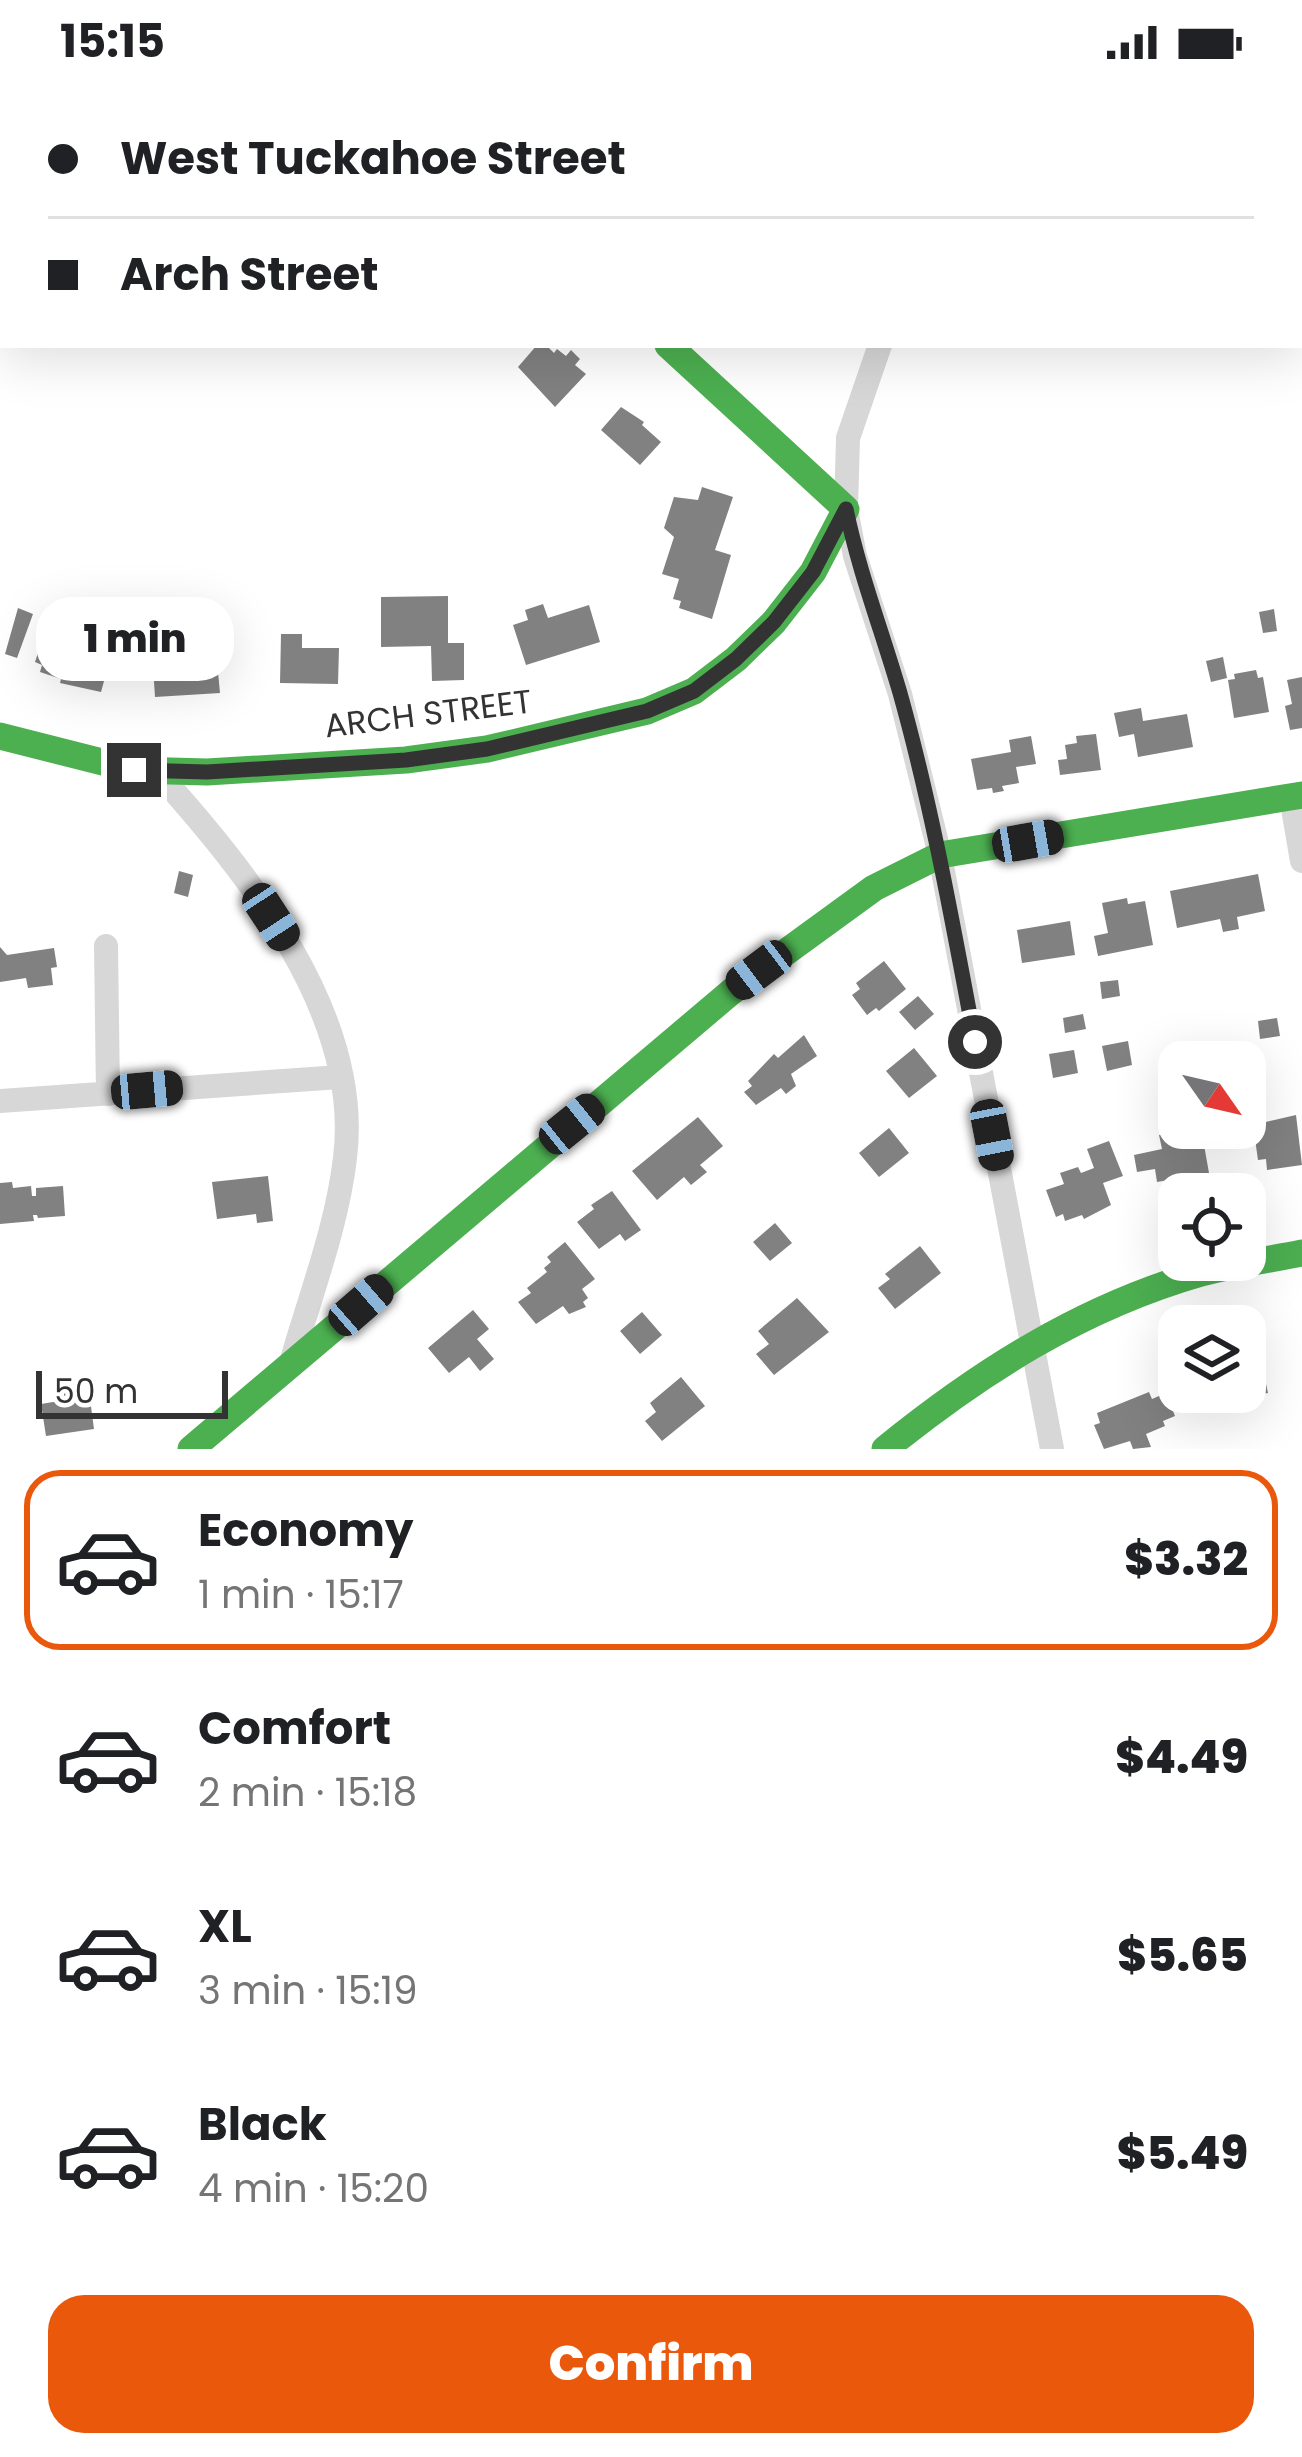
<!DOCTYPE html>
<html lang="en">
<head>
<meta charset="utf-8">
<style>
  body { margin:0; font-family:Poppins,sans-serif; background:#f6f6f6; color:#202124; height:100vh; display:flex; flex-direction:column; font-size:45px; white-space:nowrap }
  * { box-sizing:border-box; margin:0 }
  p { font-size:39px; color:#757577 }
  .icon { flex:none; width:66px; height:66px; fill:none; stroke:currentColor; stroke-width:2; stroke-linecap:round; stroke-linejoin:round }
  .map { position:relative; height:1365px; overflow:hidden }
  .panel { display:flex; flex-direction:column; background:#fff; flex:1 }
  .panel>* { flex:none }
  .top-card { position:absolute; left:0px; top:0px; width:1302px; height:264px; box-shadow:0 12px 48px #0002; display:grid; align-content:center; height:264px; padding:0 48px; background:#fff }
  .needle { width:78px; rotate:124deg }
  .tools { position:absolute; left:1158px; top:957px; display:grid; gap:24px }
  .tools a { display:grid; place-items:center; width:108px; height:108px; border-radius:24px; background:#fff; box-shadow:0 12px 48px #0002; font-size:60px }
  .scale { position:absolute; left:36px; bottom:30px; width:192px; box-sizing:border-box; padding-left:12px; border:6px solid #333; border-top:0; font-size:33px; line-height:42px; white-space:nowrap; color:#333; -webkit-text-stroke:9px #fff; paint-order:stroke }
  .end { position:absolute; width:54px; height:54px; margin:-27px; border:15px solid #333; background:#fff; box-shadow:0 0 0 6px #fff }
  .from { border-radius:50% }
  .bubble { position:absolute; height:84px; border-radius:36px; background:#fff; box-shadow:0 12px 48px #0002; font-size:39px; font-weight:800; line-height:84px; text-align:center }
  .car { position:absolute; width:36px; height:72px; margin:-36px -18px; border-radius:15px; box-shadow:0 0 9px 3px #0007; background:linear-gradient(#222 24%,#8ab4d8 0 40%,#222 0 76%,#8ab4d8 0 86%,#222 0) }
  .top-card b { display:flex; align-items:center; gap:42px; height:114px; font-size:45px }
  .top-card b+b { border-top:3px solid #e0e0e0 }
  .top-card i { width:30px; height:30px; background:#202124 }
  ul { padding:21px 0 0; list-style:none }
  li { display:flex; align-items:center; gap:36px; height:180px; margin:0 24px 18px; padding:0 24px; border:6px solid transparent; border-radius:36px }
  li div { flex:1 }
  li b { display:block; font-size:45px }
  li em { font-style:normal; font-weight:800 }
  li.selected { border-color:#ea580c }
  li>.icon { width:108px; height:108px; stroke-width:1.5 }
  .primary-button { display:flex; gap:24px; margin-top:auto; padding:24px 48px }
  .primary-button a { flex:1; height:138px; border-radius:36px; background:#ea580c; color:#fff; font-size:48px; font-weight:800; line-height:138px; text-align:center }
  .status { display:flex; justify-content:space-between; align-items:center; height:84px; padding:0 60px; background:#fff; direction:ltr }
  .status svg { height:33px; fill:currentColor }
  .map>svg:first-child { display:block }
</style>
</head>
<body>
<div class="status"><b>15:15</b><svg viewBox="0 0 49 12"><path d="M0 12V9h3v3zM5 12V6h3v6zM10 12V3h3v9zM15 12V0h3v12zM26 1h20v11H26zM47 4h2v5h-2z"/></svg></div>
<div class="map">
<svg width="1302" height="1365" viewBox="0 0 1302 1365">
  <rect width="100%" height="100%" fill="#fff"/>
  <path fill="#818181" d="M537,261H546L554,269L557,265L566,272L571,266L580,275L575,281L586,290L555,323L518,283Z
    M621,323L644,338L642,341L661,358L640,381L601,346Z
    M702,403L733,413L715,466L731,471L712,535L679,524L681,517L673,515L679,495L662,490L674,453L664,444L674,413L698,416Z
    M448,512V559H464V596L432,597L431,562L381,563V513Z
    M543,520L548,534L589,521L600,558L526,581L513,541L528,536L525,526Z
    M18,524L33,530L17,574L5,570Z
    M1274,525L1277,547L1263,549L1259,528Z
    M281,550H302V564H339L338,600L280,599Z
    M50,561L109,579L101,608L60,599L61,595L40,588L42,581L35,578L40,563L49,566Z
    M216,567L220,609L155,613L153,582L201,578L200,569Z
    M1223,573L1227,594L1211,598L1206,577Z
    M1256,586L1258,594L1263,593L1269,628L1234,634L1228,596L1235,595L1234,590Z
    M1302,593V644L1290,646L1285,622L1292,620L1287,596Z
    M1141,624L1143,637L1187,630L1193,663L1138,673L1134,650L1119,653L1114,629Z
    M1096,650L1101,686L1060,691L1058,676L1067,675L1065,661L1077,659L1076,652Z
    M1031,652L1036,680L1016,683L1019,699L1002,702L1004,707L993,709L992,704L977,706L971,675L1011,668L1009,656Z
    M179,787L193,791L188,813L174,809Z
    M1258,790L1265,827L1237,833L1239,845L1223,848L1220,835L1177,844L1170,807Z
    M1127,814L1128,820L1145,817L1153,861L1098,872L1094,852L1108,849L1102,819Z
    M1070,837L1075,871L1022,879L1017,846Z
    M0,863L7,871L54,864L57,883L51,884L53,901L28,904L26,894L0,898Z
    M884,877L906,905L879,927L876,924L867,931L852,911L860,905L856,899Z
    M1118,896L1120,912L1102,915L1100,898Z
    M918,912L934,930L915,946L899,928Z
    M1083,930L1086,945L1065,949L1063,934Z
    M1277,934L1280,952L1260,955L1258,937Z
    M804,951L817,972L791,990L796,1002L786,1010L781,1004L756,1021L744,1008L752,1002L748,997L774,970L778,974Z
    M1128,957L1132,981L1107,987L1102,962Z
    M914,964L937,992L909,1014L886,987Z
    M1074,966L1078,989L1053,994L1049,970Z
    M1296,1031L1302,1081L1267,1086L1266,1075L1258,1076L1253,1041Z
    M698,1033L723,1062L700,1081L707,1088L691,1101L684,1093L657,1116L632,1087Z
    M889,1044L909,1069L879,1093L859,1069Z
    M1201,1044L1209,1089L1192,1092L1193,1100L1176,1104L1174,1095L1157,1098L1155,1085L1137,1088L1134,1071L1162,1065L1159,1051Z
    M1109,1057L1123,1092L1103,1099L1111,1121L1084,1135L1082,1131L1065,1137L1063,1130L1056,1133L1046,1106L1064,1100L1060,1089L1078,1083L1081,1089L1094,1084L1087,1065Z
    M268,1092L273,1137L257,1139L256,1130L217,1135L212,1098Z
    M12,1098L13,1104L31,1102L32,1112H36V1104L63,1102L65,1132L38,1134L37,1131H33L34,1137L0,1140V1099Z
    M612,1107L641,1146L625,1157L620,1150L599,1165L577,1138L594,1125L591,1121Z
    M775,1139L792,1159L770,1177L753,1158Z
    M565,1158L595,1195L582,1205L588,1214L583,1218L586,1223L569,1230L563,1222L536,1240L518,1218L531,1209L527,1204L547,1188L544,1184L551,1178L547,1173Z
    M920,1162L941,1189L895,1225L878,1204L890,1195L885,1190Z
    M797,1214L829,1248L774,1291L756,1270L769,1260L758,1247Z
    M473,1226L489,1245L477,1255L494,1275L480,1287L469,1273L449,1289L428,1264Z
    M642,1228L662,1251L640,1270L620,1247Z
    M1261,1277L1268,1309L1240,1314L1242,1324L1226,1327L1223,1315L1214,1317L1212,1308H1245V1281Z
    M681,1293L705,1322L662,1357L645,1337L656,1328L650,1319Z
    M82,1302L84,1316L90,1315L94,1345L46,1352L41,1320L65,1316L63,1305Z
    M1149,1308L1152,1315L1166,1309L1175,1332L1163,1337L1165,1342L1146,1350L1151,1363L1133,1365L1130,1357L1104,1365L1094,1341L1100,1339L1097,1329Z"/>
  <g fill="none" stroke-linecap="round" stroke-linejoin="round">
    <path stroke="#d7d7d7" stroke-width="24" d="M1040,3V0
      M0,65H3
      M880,261L848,354L846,425L855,472L900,610L940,771L1052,1365
      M157,688C247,788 363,931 345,1074C337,1143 310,1212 291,1279
      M1291,713L1302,777
      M106,862L108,1010
      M0,1017L340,993"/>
    <path stroke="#4caf50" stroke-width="27" d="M0,652L134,686L207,688L406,676L487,665L647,627L694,607L736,575L774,538L813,488L846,425L668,261
      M191,1365L731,908L874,804L940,771L1302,711
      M885,1365C980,1288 1082,1223 1201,1189C1234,1180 1268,1176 1302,1169"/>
  </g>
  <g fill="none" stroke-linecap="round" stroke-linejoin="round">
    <path stroke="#333" stroke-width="15" d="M134,686L207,688L406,676L487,665L647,627L694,607L736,575L774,538L813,488L846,425C859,488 882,547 900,609C932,723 953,841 975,958"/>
  </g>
  <g text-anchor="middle" stroke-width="12" stroke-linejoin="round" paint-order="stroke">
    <g font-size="33" fill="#333" stroke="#fff">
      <text transform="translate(428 629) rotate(-7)" y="12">ARCH STREET</text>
    </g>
  </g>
</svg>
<div class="tools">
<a><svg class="needle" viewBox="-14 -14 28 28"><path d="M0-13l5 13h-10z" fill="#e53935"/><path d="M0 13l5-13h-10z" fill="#757577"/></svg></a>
<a><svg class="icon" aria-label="locate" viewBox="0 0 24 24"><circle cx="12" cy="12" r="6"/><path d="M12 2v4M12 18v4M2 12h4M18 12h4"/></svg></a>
<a><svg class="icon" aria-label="layers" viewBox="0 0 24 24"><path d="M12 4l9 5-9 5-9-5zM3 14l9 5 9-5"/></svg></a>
</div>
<div class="scale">50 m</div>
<i class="end from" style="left:975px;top:958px"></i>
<i class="end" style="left:134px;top:686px"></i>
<div class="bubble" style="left:36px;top:513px;width:198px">1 min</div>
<i class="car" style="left:1028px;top:757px;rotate:80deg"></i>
<i class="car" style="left:271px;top:833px;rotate:147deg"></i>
<i class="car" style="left:759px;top:886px;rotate:233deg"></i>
<i class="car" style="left:147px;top:1006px;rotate:85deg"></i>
<i class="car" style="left:572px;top:1040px;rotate:51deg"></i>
<i class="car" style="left:992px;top:1051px;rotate:169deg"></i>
<i class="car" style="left:361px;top:1221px;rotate:49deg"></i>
<div class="top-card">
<b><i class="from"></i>West Tuckahoe Street</b>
<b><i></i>Arch Street</b>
</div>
</div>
<section class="panel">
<ul>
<li class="selected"><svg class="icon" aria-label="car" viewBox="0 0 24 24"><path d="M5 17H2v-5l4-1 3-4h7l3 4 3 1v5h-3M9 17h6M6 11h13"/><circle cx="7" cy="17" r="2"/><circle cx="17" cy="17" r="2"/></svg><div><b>Economy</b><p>1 min · 15:17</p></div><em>$3.32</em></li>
<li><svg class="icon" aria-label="car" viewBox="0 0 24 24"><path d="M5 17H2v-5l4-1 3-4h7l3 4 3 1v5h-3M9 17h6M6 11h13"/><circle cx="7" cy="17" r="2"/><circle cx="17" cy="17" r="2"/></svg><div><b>Comfort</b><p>2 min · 15:18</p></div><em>$4.49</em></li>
<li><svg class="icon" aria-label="car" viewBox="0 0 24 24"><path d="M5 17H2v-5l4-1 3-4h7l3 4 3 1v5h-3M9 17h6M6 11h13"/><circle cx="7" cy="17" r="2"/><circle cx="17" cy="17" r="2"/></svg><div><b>XL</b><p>3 min · 15:19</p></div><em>$5.65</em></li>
<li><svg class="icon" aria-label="car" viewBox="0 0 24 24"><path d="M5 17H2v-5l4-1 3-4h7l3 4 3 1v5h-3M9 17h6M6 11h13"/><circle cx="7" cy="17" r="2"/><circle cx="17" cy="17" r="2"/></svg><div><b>Black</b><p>4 min · 15:20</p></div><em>$5.49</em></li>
</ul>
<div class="primary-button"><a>Confirm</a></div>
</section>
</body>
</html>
